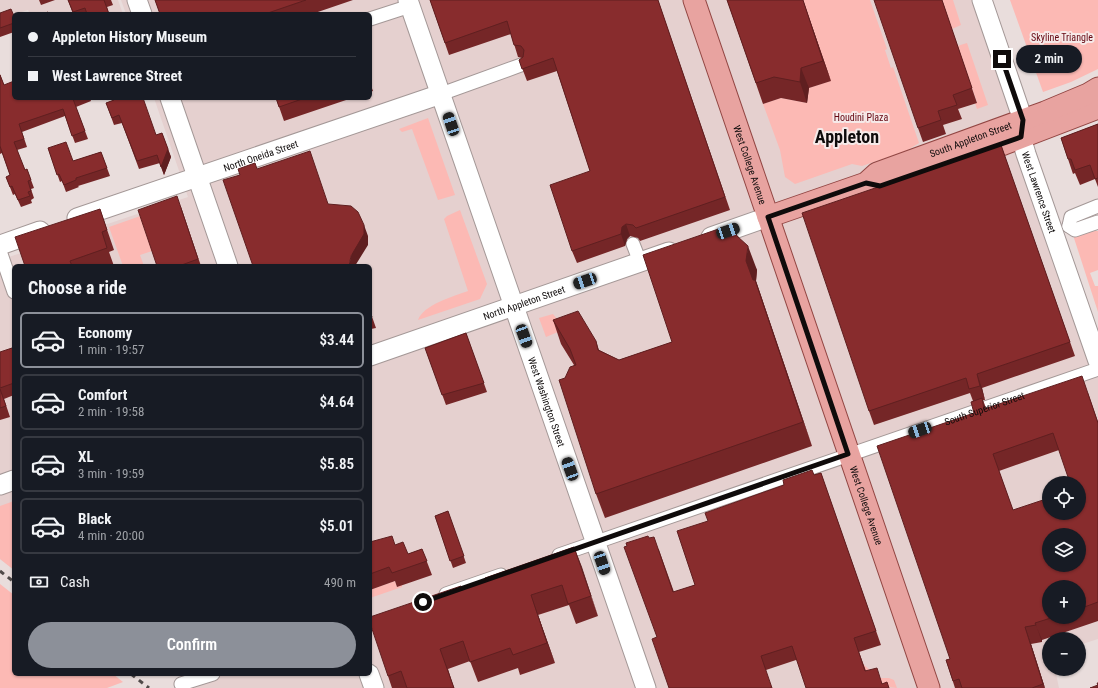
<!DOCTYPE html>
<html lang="en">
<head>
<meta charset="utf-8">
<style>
  body { margin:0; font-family:"Roboto Condensed",sans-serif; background:#20242c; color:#f1f3f6; height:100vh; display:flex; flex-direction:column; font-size:15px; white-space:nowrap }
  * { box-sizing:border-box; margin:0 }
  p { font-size:13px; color:#9ea1a6 }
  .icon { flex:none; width:22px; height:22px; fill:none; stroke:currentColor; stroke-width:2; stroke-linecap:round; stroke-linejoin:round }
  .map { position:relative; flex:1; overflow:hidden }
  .drawer { position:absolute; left:12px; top:264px; width:360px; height:412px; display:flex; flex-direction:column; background:#171b24; border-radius:6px; box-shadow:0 1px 3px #0004 }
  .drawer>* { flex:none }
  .guide { position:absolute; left:12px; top:12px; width:360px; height:88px; border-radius:6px; box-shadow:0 1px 3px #0004; display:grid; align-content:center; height:88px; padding:0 16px; background:#171b24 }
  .buttons { position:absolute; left:1042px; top:476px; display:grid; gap:8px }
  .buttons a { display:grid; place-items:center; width:44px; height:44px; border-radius:50%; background:#171b24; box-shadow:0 1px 3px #0004; font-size:20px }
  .end { position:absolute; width:18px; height:18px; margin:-9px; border:5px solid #0f0b0b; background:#fff; box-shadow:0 0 0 2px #fff }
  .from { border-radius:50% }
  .bubble { position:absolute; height:28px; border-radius:14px; background:#171b24; box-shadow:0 1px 3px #0004; font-size:13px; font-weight:600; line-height:28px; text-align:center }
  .car { position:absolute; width:12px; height:24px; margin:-12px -6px; border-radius:5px; box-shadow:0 0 3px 1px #0007; background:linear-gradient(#222 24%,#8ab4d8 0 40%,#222 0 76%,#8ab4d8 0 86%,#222 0) }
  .guide b { display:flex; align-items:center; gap:14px; height:38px; font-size:15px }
  .guide b+b { border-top:1px solid #363941 }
  .guide i { width:10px; height:10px; background:#f1f3f6 }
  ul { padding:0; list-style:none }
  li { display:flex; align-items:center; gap:12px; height:56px; margin:0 8px 6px; padding:0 8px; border:2px solid #363941; border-radius:6px }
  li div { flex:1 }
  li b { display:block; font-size:15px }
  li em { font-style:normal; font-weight:600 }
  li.on { border-color:#8c9099 }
  li>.icon { width:36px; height:36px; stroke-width:1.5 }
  h2 { padding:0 16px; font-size:18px; line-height:48px }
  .pay { display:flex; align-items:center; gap:10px; height:44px; padding:0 16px; font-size:15px }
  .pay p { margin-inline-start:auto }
  .action { display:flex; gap:8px; margin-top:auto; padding:8px 16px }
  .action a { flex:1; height:46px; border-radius:24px; background:#8c9099; color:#fff; font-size:16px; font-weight:600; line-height:46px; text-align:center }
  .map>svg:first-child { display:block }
</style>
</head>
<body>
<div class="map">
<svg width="1098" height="688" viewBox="0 0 1098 688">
  <rect width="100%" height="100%" fill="#e9dddc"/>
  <path fill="#e5d0cf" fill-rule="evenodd" d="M0,0H118L123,14H30L28,10L0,19Z
    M121,0H982L1098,361V639L1079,645V639H1049V669H1055L1059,688H176L188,682L178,674H370V266H14V570L0,559V260L188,197L154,98H370V14H126ZM1049,483H1079V513H1049ZM1049,535H1079V565H1049ZM1049,587H1079V617H1049Z"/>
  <path fill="#fcb9b4" d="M803,0H870L887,49L885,50L891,68L893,67L919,143L906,151L862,166L852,164L795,184L785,177L780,150L763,104L781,98L807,103L809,88L830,81Z
    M942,0H953L961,25L952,29Z
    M1010,0H1098V69L1071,82L1043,92Z
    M967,43L988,105L977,109L975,103L977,102L957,46Z
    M428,118L455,195L438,200L412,129L402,132L399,129Z
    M460,210L487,284L480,299L418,320C423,305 454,296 468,291L444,219L447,216Z
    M149,213L152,251L140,255L144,266H123L109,227Z
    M1095,231H1098V270L1090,273L1095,286H1098V312L1073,235Z
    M553,314L565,329L546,337L539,318Z
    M14,501V570L0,559V506Z
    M395,581L397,587L402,585V587L370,598V590Z
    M0,584L14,595V674H113L123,682L107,688H0Z
    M859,661L880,678H889L894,680L897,688L870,685Z"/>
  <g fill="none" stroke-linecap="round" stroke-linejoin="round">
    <g stroke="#a49897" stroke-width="15">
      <g id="street">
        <path d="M370,19L410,6"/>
        <path d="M441,94L521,65"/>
        <path d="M1069,226L1071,217L1098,206"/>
        <path d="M1069,226L1075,230L1098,222"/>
        <path d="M633,244L640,262"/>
        <path d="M0,251L14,292"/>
        <path id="s1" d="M559,555L1098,369"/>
        <path d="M446,594L501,575"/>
        <path d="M181,684L213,674"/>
      </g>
    </g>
    <g stroke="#a49897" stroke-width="21">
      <g id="secondary">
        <path d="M137,0L142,14"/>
        <path id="s2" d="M408,0L646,688"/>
        <path id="s3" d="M982,0L1023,120L1021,137L1026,154L1098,361"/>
        <path d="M170,98L228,266"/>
        <path id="s4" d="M77,218L441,94"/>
        <path d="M711,237L768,217"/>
        <path d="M0,245L40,231"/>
        <path id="s5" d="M370,356L669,252"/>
        <path d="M0,485L14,480"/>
        <path d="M369,674L374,688"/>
      </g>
    </g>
    <g stroke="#924643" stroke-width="23">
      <g id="primary">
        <path id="s6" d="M694,0L929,688"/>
        <path d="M886,184L1004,144L1098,108"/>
        <path id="s7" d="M768,217L866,183L877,173L1045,112L1088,94L1098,88"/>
      </g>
    </g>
    <use href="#street" stroke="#fff" stroke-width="13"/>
    <use href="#secondary" stroke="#fff" stroke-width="19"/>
    <use href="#primary" stroke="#e8a3a0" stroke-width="21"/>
    <path stroke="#504a49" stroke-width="3" stroke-dasharray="5 5" stroke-linecap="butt" d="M0,571L14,582
      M131,674L149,688"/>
  </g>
  <path fill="#752627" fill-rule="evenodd" d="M39,0H55L41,5Z
    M68,0H111L113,5L107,7L109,14H73Z
    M155,0H353L312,14H160Z
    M430,0H658L730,210L640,241L638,238L630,236L627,239L625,246L577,263L572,251L590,171L557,71L527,81L519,60L522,58L518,57L511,34L449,55Z
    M727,0H803L831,81L809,88L807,103L781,98L763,104Z
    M942,0L977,103L958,109L962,119L943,125L946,134L923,142L918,128Z
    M0,13L14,16V32L0,37Z
    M0,74L4,85L14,98H90L91,101L76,107L88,139L75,143L65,116L22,132L27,147L17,150L25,170L27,169L34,188L31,189L34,198L31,200L32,203L21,207L15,194L13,195L6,177L10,175L2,153L0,154Z
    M370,83L373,91L370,92Z
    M276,98H352L284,121Z
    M114,100L156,135L162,133L171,157L164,175L160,163L139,169L122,123L114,125L106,103Z
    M1098,124V187L1095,179L1080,185L1075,173L1073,174L1061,138Z
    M1001,145L1075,356L982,388L985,400H983L986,408L1088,393L1098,422V621L1042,640V642L1031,644L1045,688H955L946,660L950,659L974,413L973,401L970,393L874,425L869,411ZM1059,450L1079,483V513L1013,510L999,471ZM1079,587V617H1049Z
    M48,148L73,161L101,152L110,176L78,186L79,187L66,192L62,181L60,182Z
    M181,207L201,266H157Z
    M100,209L114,250L109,252L114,266H25Z
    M738,236L757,270L756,281L812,446L605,518L596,494L565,378L574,365L561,344L553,320L596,341L599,350L619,360L672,342Z
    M370,311L376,328L371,329L372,332H370Z
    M466,333L487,392L446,405L425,348Z
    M0,352L14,354V395L4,399L10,417L0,420Z
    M821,473L881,645L859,652L866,671L883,684L889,688L796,660L766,670L657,637L649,538L659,550L674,592L695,585L708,521L814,475Z
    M448,511L466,563L453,568L435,516Z
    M370,542L395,545L408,554L422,549L432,575L397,587L395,581L370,590Z
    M574,547L598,616L576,624L569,605L538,615L555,663L520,675L518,668L478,682L470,661L448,669L454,688H392L388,676L463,589L486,581Z"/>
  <path fill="#5f1f20" d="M803,0L831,81L823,61Z
    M801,68L809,88L807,103L800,82Z
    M168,149L171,157L164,175L161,167Z
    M626,224L630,236L627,239L625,246L621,234L622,227Z
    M364,225L368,236V245L355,266H349L351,256Z
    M748,246L757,270L756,281L812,446L746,261Z
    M977,374L982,388L985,400L980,386Z
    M574,547L582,567L598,616L591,596Z
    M531,595L538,615L555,663L547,643Z
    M1035,623L1042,640V642L1036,625Z
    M1025,627L1031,644L1045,688L1043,684Z"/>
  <path fill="#882c2d" stroke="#5f1f20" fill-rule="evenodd" d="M68,0H104L109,14H87L85,8L73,12Z
    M155,0H306L265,14H160Z
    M430,0H658L725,197L636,228L633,225L626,224L622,227L621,234L572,251L550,185L590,171L553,58L522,69L519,60L523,57L524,50L521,46L514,45L507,21L445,43Z
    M727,0H803L823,61L801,68L800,82L774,77L756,83Z
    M874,0H942L972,88L953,95L957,105L938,111L941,120L918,128Z
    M11,9L14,16V23L0,28V13Z
    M48,12L49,14H42Z
    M0,75L4,85L14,81V98H76L73,99L85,131L72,136L63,109L19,124L24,139L14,142L25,170L27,169L31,180L28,181L31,191L28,192L30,196L18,200L12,186L10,187L6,177L10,175L0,146Z
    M113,98H143L156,135L162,133L168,149L161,167L157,155L137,161L119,115L112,118L106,103L114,100Z
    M276,98H305L279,107Z
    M1098,124V178L1095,179L1090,165L1075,170L1071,159H1068L1061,138Z
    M66,142L73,161L101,152L107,168L76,178V180L64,185L59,174L57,175L48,148Z
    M1001,145L1070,342L977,374L980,386L969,389L966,378L869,411L802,213Z
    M310,151L328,204L351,206L358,212L364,225V234L351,256L349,266H253L223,180L240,175L238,169L255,163L257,169Z
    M177,196L198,259L179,266H157L138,210Z
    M100,209L107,230L102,232L107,248L70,261L72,266H25L15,237Z
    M733,224L737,236L748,246L746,261L753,280H755L803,422L596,494L559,380L565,378L570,367L576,365L570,349L553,320L578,311L596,341L598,350L619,360L672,342L643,255Z
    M370,311L372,317H370Z
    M466,333L484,383L442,395L425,348Z
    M12,348L14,354V383L0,388V352Z
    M1082,376L1098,423V602L1079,609V587H1049V617H1054L1035,623L1036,625L1025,627L1043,684L1032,688H962L959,679L953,681L946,660L950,659L877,446L974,413L971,402L982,398L984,409ZM1053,433L1070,483H1079V513H1049V498L1013,510L993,454ZM1049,535H1079V565H1049Z
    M0,389L6,406L0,408Z
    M812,470L814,475L821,473L876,631L854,638L865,671L877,668L882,684L887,682L889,688H806L792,646L761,656L772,688H669L652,639L657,637L624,547L627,546L626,543L648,536L649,538L654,537L673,592L695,585L677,531L708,521L705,513L784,485L783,480Z
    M448,511L464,556L450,561L435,516Z
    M392,536L395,545L403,542L408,554L422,549L427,561L392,573L389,567L370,574V542Z
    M574,547L591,596L568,604L562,585L531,595L547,643L513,655L510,648L470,662L463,641L440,649L454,688H407L401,671L388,676L370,623V617L461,586L463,589L486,581L485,578Z
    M1097,683H1098V688H1090L1098,685Z"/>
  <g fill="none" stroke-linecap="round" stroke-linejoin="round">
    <path stroke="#0f0b0b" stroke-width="5" d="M423,602L848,454L768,217L866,183L880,186L1021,137L1023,120L1002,59"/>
  </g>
  <g text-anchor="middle" stroke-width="4" stroke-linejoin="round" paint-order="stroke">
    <g font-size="10" fill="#640510" stroke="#f6eae9">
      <text x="1062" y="41">Skyline Triangle</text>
      <text x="861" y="121">Houdini Plaza</text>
    </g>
    <g font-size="10" fill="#0f0b0b" stroke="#f6eae9">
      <text dy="4" stroke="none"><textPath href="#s7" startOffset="218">South Appleton Street</textPath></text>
      <text dy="4" stroke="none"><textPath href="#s4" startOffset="194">North Oneida Street</textPath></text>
      <text dy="4" stroke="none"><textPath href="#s6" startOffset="174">West College Avenue</textPath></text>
      <text dy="4" stroke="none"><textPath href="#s3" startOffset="202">West Lawrence Street</textPath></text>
      <text dy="4" stroke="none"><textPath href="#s5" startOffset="163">North Appleton Street</textPath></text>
      <text dy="4" stroke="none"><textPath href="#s2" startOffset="425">West Washington Street</textPath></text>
      <text dy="4" stroke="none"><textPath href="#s1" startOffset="450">South Superior Street</textPath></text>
      <text dy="4" stroke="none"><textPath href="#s6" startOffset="534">West College Avenue</textPath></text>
    </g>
    <g font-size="18" font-weight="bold" fill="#0f0b0b" stroke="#f6eae9">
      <text x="847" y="143">Appleton</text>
    </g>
  </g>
</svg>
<div class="buttons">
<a><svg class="icon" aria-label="locate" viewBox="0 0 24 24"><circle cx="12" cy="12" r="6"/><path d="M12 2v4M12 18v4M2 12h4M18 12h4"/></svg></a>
<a><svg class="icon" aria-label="layers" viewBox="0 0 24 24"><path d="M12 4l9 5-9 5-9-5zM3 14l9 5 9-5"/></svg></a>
<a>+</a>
<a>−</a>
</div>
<i class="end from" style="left:423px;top:602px"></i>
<i class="end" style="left:1002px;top:59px"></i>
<div class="bubble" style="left:1016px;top:45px;width:66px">2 min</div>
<i class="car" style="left:451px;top:124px;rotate:341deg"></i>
<i class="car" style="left:728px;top:231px;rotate:71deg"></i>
<i class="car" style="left:585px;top:281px;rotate:251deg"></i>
<i class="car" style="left:524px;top:336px;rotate:160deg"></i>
<i class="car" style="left:920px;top:430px;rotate:251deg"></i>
<i class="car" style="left:570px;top:469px;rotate:340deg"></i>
<i class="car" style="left:602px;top:563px;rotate:161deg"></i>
<div class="guide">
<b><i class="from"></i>Appleton History Museum</b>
<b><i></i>West Lawrence Street</b>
</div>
<section class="drawer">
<h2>Choose a ride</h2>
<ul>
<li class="on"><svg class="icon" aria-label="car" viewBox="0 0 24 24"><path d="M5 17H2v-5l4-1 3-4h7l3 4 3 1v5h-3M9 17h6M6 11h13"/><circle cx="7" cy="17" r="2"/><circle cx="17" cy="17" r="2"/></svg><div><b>Economy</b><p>1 min · 19:57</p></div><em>$3.44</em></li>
<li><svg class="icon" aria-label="car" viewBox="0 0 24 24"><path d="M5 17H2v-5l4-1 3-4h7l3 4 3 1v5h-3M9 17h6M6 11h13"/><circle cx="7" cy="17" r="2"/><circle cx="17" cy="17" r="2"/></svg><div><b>Comfort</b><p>2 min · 19:58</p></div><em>$4.64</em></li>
<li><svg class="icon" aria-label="car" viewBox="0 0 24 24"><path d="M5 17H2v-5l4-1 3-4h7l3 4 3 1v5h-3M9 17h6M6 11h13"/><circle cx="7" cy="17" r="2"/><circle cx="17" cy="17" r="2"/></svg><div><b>XL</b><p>3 min · 19:59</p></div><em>$5.85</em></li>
<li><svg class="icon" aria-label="car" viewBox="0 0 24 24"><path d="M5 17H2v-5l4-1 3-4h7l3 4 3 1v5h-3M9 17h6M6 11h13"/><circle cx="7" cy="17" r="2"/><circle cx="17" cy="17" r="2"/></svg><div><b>Black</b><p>4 min · 20:00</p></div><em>$5.01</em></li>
</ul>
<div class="pay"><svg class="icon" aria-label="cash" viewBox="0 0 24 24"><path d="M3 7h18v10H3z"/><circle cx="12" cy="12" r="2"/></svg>Cash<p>490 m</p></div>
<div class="action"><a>Confirm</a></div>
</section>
</div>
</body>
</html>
